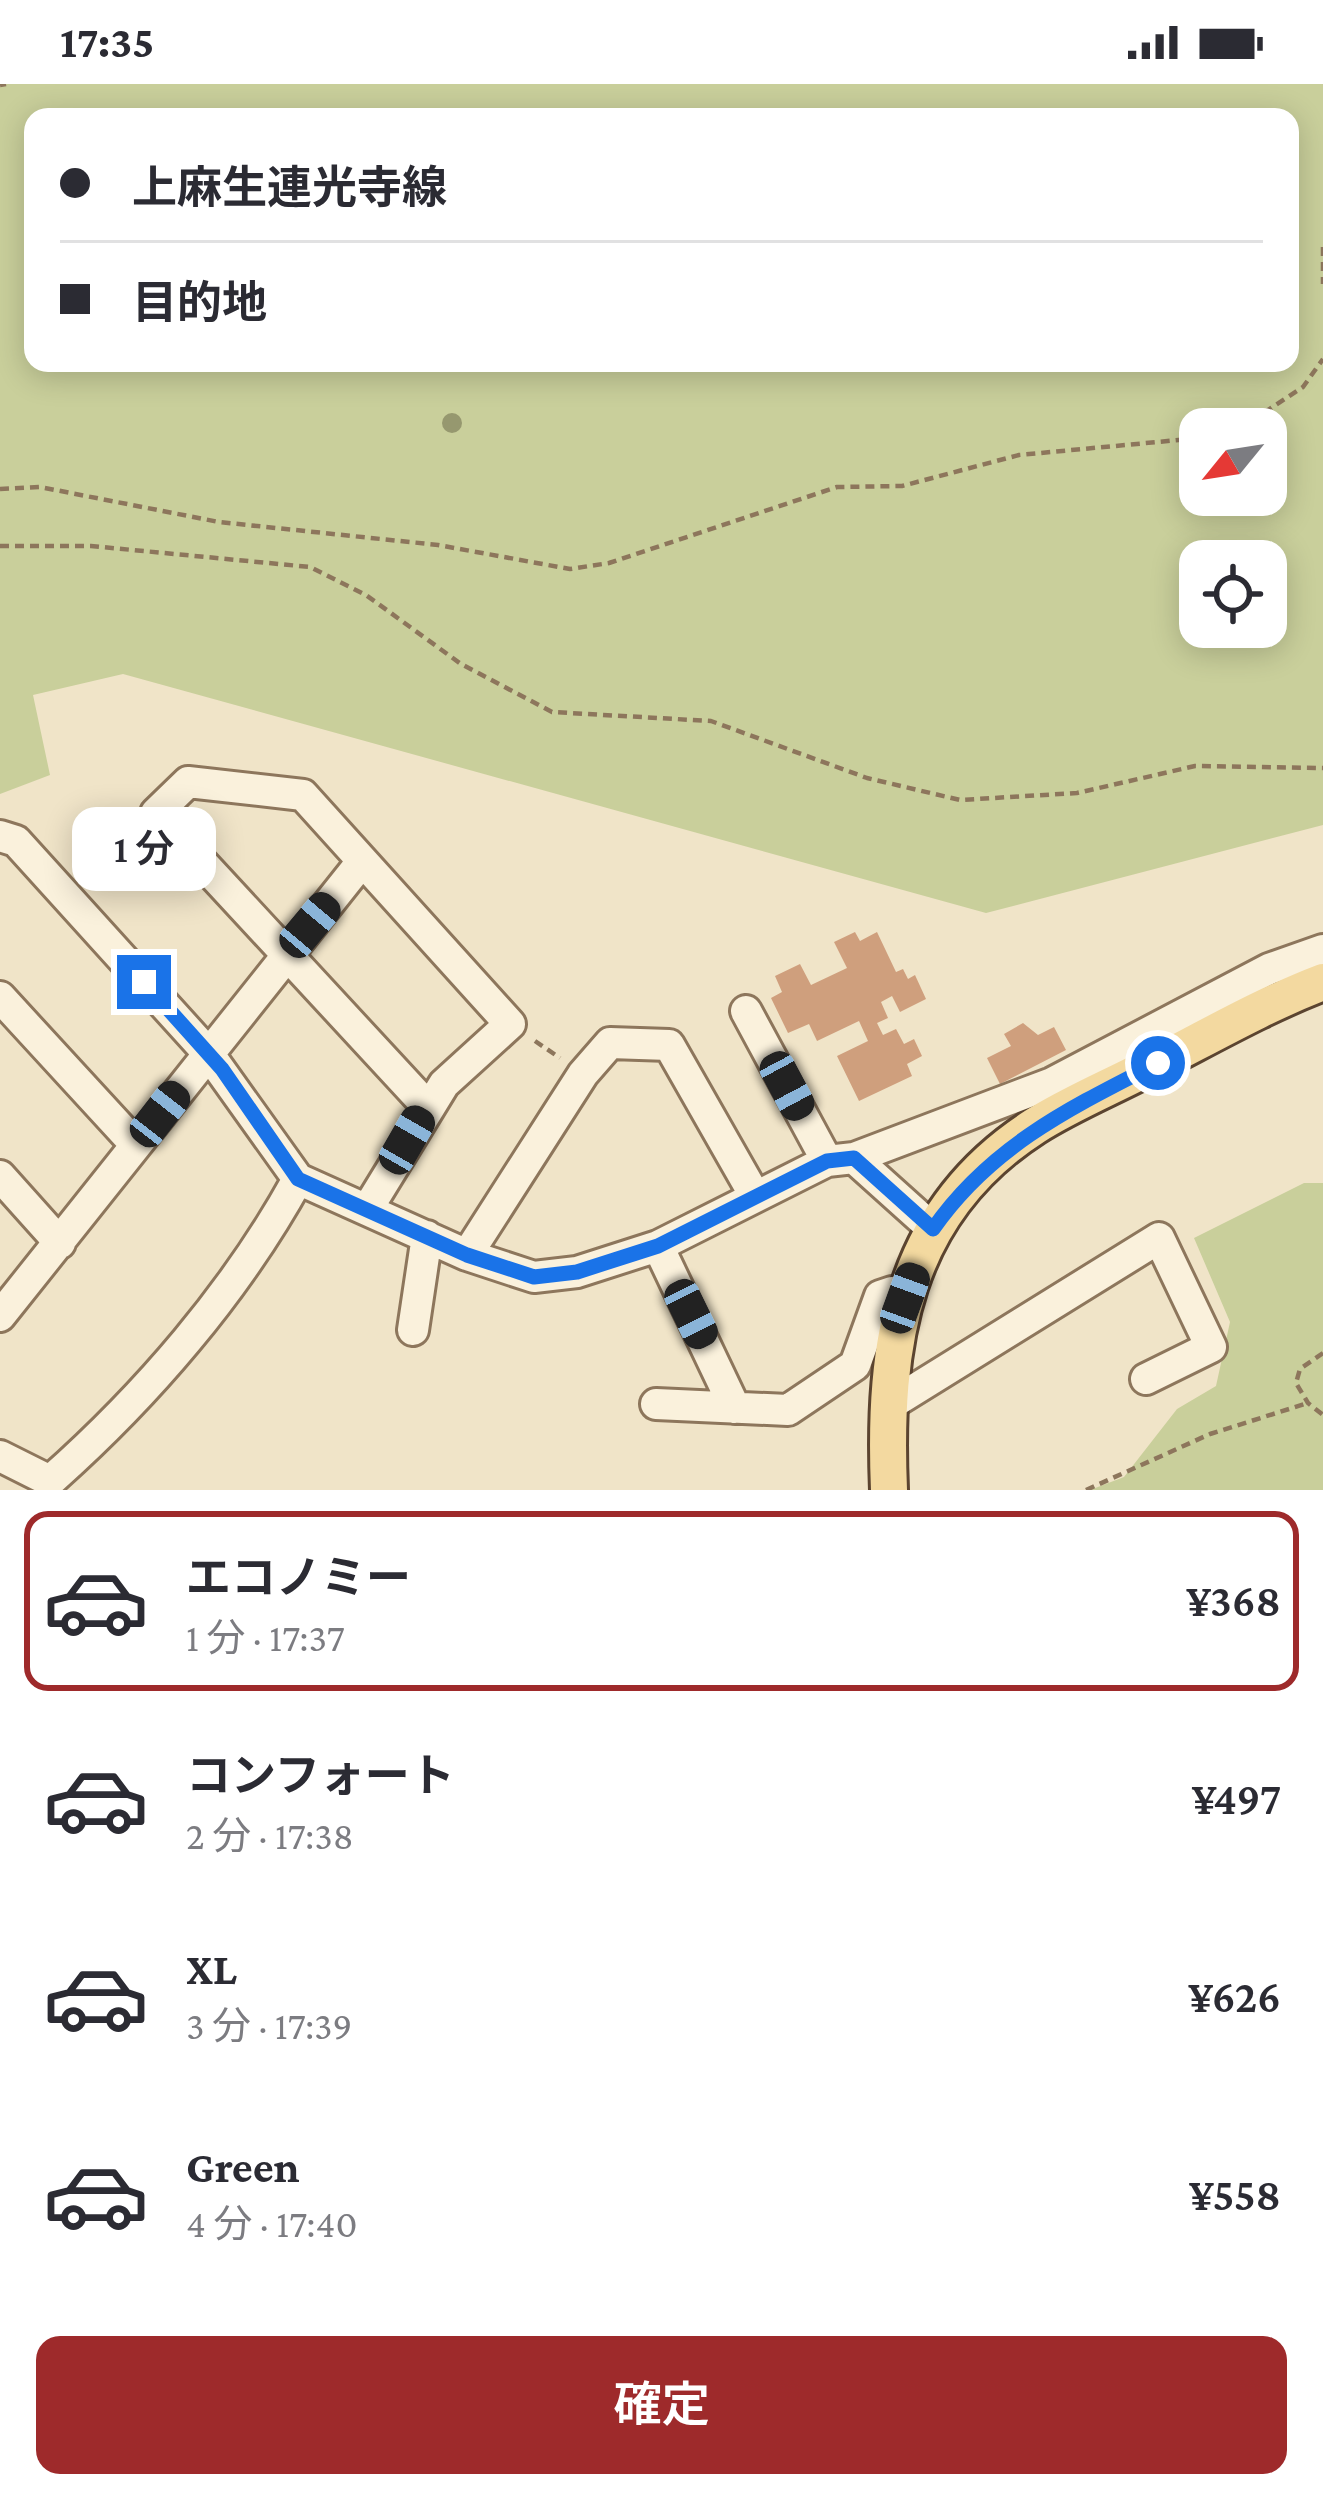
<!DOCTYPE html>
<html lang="ja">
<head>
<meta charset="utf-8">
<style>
  body { margin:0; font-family:"Crimson Pro","Noto Sans JP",serif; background:#f7f7f7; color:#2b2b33; height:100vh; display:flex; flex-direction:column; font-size:45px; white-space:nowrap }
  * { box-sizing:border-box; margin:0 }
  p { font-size:39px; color:#7c7c81 }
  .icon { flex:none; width:66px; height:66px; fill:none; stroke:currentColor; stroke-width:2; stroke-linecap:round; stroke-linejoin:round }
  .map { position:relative; height:1406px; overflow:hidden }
  .details { display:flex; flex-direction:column; background:#fff; flex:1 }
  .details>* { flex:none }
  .banner { position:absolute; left:24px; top:24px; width:1275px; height:264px; border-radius:24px; box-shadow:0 6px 30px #0003; display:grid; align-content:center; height:264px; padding:0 36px; background:#fff }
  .needle { width:78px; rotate:240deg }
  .fabs { position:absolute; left:1179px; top:324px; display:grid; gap:24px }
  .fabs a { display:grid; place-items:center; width:108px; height:108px; border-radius:24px; background:#fff; box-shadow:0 6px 30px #0003; font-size:60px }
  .end { position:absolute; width:54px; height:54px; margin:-27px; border:15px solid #1a73e8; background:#fff; box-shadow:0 0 0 6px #fff }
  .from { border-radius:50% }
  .bubble { position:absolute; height:84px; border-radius:24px; background:#fff; box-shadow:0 6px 30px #0003; font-size:39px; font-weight:600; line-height:84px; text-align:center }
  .car { position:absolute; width:36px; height:72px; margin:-36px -18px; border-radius:15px; box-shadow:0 0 9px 3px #0007; background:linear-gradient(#222 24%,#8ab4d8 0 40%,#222 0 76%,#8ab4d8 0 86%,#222 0) }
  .banner b { display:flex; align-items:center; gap:42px; height:114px; font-size:45px }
  .banner b+b { border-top:3px solid #e1e1e2 }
  .banner i { width:30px; height:30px; background:#2b2b33 }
  ul { padding:21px 0 0; list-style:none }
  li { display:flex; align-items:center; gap:36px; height:180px; margin:0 24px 18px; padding:0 12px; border:6px solid transparent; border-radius:24px }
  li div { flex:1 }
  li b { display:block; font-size:45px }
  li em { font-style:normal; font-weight:600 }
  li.current { border-color:#9e2a2b }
  li>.icon { width:108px; height:108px; stroke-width:1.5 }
  .button { display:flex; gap:24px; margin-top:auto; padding:24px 36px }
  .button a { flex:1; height:138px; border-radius:24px; background:#9e2a2b; color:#fff; font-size:48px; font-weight:600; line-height:138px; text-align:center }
  .status { display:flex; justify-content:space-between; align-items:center; height:84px; padding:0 60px; background:#fff; direction:ltr }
  .status svg { height:33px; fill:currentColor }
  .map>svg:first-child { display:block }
</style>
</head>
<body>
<div class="status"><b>17:35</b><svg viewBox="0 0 49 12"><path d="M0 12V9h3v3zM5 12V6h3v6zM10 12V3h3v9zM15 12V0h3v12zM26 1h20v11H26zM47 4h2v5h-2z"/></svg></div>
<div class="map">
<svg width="1323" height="1406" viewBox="0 0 1323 1406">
  <rect width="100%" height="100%" fill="#f0e4c8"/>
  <path fill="#c9cf9b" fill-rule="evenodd" d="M0,0H1323V741L986,829L123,590L33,611L50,691L0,710ZM1290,33V279H33V33ZM1200,345H1266V411H1200ZM1266,477V543H1200V477Z
    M1304,1099H1323V1406H1090L1124,1393L1177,1325L1216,1302L1230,1238L1194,1154Z"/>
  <path fill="#cf9f7d" d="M855,848L860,857L877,848L896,888L903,885L908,895L915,891L926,915L900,928L892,912L881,918L888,934L877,939L883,951L896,945L904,960L914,955L922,972L907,980L912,992L859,1017L837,972L868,957L859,937L817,957L809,940L788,949L771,914L782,908L775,892L800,880L811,901L847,884L834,858Z
    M1023,939L1038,951L1054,943L1066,966L1000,1000L987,974L1011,962L1004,950Z"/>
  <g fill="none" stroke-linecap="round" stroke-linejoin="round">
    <g stroke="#8d765c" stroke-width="36">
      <path id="minor" d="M0,752L16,757L208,969L298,1095L467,1171L534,1193L577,1188L658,1162L827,1077L854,1074L1052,999L1269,885L1323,866
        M0,913L136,1061
        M746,927L827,1077
        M854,1074L933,1145
        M0,1092L60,1159
        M368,1124L444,1000L510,940L303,711L188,698L156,729L427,1022
        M658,1162L735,1324
        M467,1171L583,990L610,959L669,961L755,1112
        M0,1232L360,780
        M413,1246L427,1152
        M656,1320L788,1326L855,1281L880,1212L892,1208L905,1215
        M888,1322L1159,1154L1211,1263L1146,1295
        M0,1372L50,1397C146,1312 236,1208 298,1095"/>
    </g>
    <g stroke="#5b4430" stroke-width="42">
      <path id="major" d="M889,1406C883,1260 901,1128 1035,1042C1068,1021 1106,1005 1141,987C1201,957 1260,922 1323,898"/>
    </g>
    <path stroke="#8d765c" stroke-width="4.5" stroke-dasharray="9 6" stroke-linecap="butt" d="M0,1L6,0
      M1323,163V200
      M1239,345L1303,303L1323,275
      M0,405L40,403L219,438L438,461L570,485L609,479L837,403L902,402L1019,371L1200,354
      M0,462H91L310,483L366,511L461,580L552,628L711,637L867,694L960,716L1077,709L1195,682L1323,684
      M535,957L560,974
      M1323,1269L1300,1285L1296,1299L1308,1319L1323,1331
      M1086,1406L1210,1350L1308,1319"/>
    <use href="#minor" stroke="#faf1dc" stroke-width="30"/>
    <use href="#major" stroke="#f3d9a0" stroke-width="36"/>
  </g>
  <circle fill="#96986f" cx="452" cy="339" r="10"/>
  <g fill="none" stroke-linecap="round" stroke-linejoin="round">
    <path stroke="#1a73e8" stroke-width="15" d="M144,898L222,985L298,1095L467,1171L534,1193L577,1188L658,1162L827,1077L854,1074L933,1145C991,1062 1070,1024 1158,979"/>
  </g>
</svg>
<div class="fabs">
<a><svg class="needle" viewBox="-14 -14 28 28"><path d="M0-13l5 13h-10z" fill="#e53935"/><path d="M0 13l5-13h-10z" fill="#7c7c81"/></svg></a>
<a><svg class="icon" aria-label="locate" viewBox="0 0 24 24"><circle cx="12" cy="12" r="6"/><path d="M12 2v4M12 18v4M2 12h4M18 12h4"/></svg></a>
</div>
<i class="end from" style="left:1158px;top:979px"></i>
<i class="end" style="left:144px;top:898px"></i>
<div class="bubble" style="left:72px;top:723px;width:144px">1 分</div>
<i class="car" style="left:310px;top:841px;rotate:40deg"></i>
<i class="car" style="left:787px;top:1002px;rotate:152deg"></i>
<i class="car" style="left:160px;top:1030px;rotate:38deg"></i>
<i class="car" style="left:407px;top:1056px;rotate:30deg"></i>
<i class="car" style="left:905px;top:1214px;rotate:20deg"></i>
<i class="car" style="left:691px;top:1230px;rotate:154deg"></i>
<div class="banner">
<b><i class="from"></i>上麻生連光寺線</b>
<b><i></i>目的地</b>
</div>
</div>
<section class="details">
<ul>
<li class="current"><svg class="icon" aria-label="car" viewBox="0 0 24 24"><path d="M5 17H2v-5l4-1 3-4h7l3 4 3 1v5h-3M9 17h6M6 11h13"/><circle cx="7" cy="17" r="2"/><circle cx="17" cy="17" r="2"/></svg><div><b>エコノミー</b><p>1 分 · 17:37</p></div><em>¥368</em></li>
<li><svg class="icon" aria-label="car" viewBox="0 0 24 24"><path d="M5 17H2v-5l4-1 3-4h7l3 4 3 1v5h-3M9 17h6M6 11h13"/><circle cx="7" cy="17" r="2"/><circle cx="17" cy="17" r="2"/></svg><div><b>コンフォート</b><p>2 分 · 17:38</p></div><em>¥497</em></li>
<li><svg class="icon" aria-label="car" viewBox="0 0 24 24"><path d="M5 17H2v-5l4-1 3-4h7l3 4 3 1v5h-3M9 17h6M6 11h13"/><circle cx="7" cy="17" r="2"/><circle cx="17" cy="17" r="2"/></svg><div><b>XL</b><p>3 分 · 17:39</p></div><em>¥626</em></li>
<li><svg class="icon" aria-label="car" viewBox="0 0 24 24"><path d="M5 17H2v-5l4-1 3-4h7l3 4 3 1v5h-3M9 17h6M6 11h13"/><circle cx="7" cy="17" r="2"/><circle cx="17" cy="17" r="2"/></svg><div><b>Green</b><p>4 分 · 17:40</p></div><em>¥558</em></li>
</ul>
<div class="button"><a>確定</a></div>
</section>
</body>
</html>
